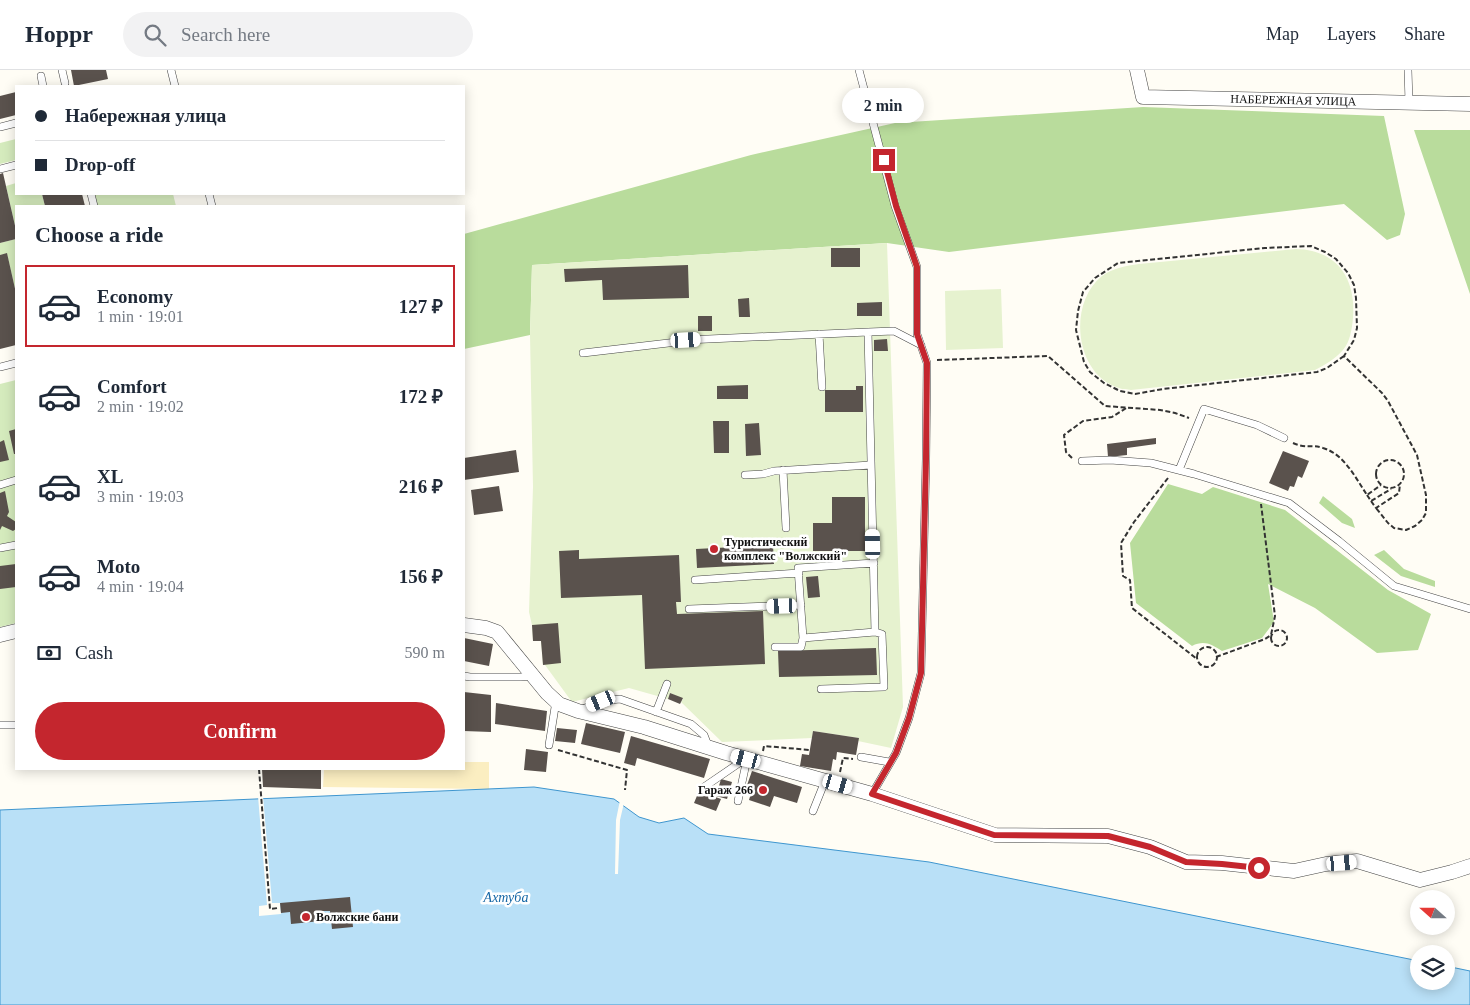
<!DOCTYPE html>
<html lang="en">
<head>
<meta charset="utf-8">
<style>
  body { margin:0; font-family:Georgia,serif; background:#f2f2f3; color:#1f2937; height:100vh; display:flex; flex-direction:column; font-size:19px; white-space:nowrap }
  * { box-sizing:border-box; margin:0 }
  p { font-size:16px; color:#747a83 }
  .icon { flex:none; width:28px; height:28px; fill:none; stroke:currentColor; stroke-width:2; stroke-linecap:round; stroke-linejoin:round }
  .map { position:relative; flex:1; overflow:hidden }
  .drawer { position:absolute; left:15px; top:135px; width:450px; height:565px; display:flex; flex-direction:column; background:#fff; border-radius:0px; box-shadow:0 2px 12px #0003 }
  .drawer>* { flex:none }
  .top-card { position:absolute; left:15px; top:15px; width:450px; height:110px; border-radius:0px; box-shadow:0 2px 12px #0003; display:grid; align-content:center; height:110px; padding:0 20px; background:#fff }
  .needle { width:32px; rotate:291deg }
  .fabs { position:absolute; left:1410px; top:820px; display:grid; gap:10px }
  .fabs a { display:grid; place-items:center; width:45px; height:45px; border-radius:50%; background:#fff; box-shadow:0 2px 12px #0003; font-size:25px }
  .end { position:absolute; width:22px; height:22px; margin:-11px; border:6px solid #c4262e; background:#fff; box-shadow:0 0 0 2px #fff }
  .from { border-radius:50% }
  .bubble { position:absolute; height:35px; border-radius:18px; background:#fff; box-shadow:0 2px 12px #0003; font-size:16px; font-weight:800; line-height:35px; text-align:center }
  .car { position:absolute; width:15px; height:30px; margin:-15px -8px; border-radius:6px; box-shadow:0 0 4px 1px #0007; background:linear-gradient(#fff 24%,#345 0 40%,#fff 0 76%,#345 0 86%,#fff 0) }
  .top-card b { display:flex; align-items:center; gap:18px; height:48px; font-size:19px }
  .top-card b+b { border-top:1px solid #e0e1e3 }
  .top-card i { width:12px; height:12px; background:#1f2937 }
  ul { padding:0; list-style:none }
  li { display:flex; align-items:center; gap:15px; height:82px; margin:0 10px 8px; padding:0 10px; border:2px solid transparent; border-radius:0px }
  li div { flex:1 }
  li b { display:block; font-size:19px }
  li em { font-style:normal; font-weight:800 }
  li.on { border-color:#c4262e }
  li>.icon { width:45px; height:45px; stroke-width:1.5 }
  h2 { padding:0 20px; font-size:22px; line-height:60px }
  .pay { display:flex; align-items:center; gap:12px; height:55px; padding:0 20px; font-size:19px }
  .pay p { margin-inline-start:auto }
  .button { display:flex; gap:10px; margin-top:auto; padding:10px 20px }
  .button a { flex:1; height:58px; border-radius:30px; background:#c4262e; color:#fff; font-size:20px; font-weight:800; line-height:58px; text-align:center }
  header { display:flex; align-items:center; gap:30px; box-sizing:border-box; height:70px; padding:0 25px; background:#fff; border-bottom:1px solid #e0e1e3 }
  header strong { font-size:24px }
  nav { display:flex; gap:28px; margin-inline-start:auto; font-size:18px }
  .search { width:350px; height:45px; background:#f2f2f3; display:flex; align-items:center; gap:12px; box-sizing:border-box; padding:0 18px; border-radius:28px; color:#747a83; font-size:19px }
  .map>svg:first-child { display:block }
</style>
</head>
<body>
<header>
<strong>Hoppr</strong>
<div class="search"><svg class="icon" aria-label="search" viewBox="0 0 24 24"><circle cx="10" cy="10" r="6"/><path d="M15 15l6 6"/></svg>Search here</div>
<nav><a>Map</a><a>Layers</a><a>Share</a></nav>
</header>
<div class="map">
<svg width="1470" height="935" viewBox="0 0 1470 935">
  <rect width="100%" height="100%" fill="#fffdf5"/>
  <path fill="#d5ebbd" d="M16,69V90L0,94V73Z
    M16,113V124H42L45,136H16V160L6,116Z
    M95,124H173L176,136H97Z
    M16,169V223L7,184L0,185V173Z
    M16,310V553L0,557V314Z"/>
  <path fill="#b9dc9c" d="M1143,37L1384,46L1405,144L1400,165L1387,170L1344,134L949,182L887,173L532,195L530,265L464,279V164L751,85L895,53Z
    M1414,60H1470V224Z
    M1168,414L1202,424L1213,417L1285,440L1388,520L1431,544L1418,580L1377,583L1315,538L1268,514L1274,552L1262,568L1222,581C1211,574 1204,570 1192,576L1136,533L1130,473Z
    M1323,426L1352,449L1355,458L1342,453L1319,433Z
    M1384,480L1404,499L1435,511V517L1401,506L1374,485Z"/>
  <path fill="#fbeec1" d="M464,692H489V719L323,717L324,699H464Z"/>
  <path fill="#e6f2cf" d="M887,173L903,637L891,678L858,671L859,668L813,661L812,668L722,672L681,632L683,629L670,623L668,629L629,618L572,632L545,595H543L541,571H533L532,555L529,542L533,417L530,265L532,195Z
    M1296,179C1337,180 1356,208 1353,248C1352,259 1350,272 1343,280C1335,289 1325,295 1315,300L1131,320C1127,319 1123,320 1119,318C1075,305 1067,234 1102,206C1113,198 1126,196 1139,194Z
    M1001,219L1003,278L946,280L945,221Z"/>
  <path fill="#b9e0f7" stroke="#3f96cf" d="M534,717L614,729L639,747L659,753L684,748L708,764L929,792L1419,891V911H1446V896L1470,901V935H0V740Z"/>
  <path fill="#fffdf5" d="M258,726H263L272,833H280L281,844L259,846V836L267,835Z
    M620,730L624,733L620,750L618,804H615L616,750Z"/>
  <path fill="#5a524d" d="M71,0H106L108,9L74,16Z
    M16,22V45L0,49V26Z
    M3,103L16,160V169L0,173V104Z
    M42,124H82L85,136H45Z
    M831,178H860V197H831Z
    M7,183L16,223V275L0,279V185Z
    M688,195L689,228L603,230L602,210L565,212L564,199Z
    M749,228L750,247H739L738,229Z
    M882,232V246H857V233Z
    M698,246H712V261H698Z
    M887,269L888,281H874V270Z
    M748,315V329H717V316Z
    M856,316H863V342H825V320H856Z
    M713,351H729V383H714Z
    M759,353L761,385L746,386L745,354Z
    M16,359V384H14L9,361Z
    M1156,368V374L1127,378V385L1108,387L1107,374Z
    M4,370L9,390L0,392V372Z
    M516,380L519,402L464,410V388Z
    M1283,381L1309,391L1302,408L1298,406L1294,417L1290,416L1288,421L1269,413Z
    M499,416L503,441L474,445L471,420Z
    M5,421L9,442L7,446L16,452V459L13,461L2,456L0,460V423Z
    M832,427H865V481H813V453H832Z
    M773,475L774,494L697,498L696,479Z
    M579,480V489L679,485L681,532H676L677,544L763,541L765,594L645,599L642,525L561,528L559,481Z
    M16,494V517L0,519V496Z
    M818,506L820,527L808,528L806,507Z
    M558,553L561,593L543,595L541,571H533L532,555Z
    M464,568L493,574L489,596L464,591Z
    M876,578L877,605L779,607L778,581Z
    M464,622L491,625V662L464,661Z
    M670,623L683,628L680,634L668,629Z
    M496,633L547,641L545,661L495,654Z
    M586,653L625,662L620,683L581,674Z
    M557,658L577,660L575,673L555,671Z
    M813,661L859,668L856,685L837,682L836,690L833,689L831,701L800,696L802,684L809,685Z
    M631,666L710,689L704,708L637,688L635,696L624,693Z
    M526,679L548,682L546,702L524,700Z
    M262,699H321V719L263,717Z
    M752,701L802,717L797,733L774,726L770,737L749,730L752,720L746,718Z
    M721,709L732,712L727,729L716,726Z
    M699,721L721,729L716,741L694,733Z
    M350,827L353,857L332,859L330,841H321V851L291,854L290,842L281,843L280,833Z"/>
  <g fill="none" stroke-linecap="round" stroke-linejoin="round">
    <g stroke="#444" stroke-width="8">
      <path id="lane" d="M62,0L65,13
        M171,0L175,16
        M859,0L895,136L917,197V264L927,293L926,389L921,603L909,648L896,683L872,724
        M1408,0L1409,32
        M41,6L43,16
        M0,57L16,53
        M0,99L16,95
        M91,124L94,136
        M209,124L212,136
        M819,264L822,317
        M583,283L677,272L686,270L868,262
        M0,297L16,293
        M1082,391L1110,390L1151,393L1194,404L1289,433L1339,471L1394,516L1470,539
        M783,400L786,458
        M1179,400L1204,339L1257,355L1284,368
        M745,405L763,404L774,401L871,395
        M0,415L16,410
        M0,478L16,475
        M695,510L799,503
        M689,539L801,535
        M803,568L798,498L874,493
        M775,577H801L803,568L875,562L868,262L894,261L921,275
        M464,606L470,607H521L533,606
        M821,619L884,617L882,564L875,562
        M581,640L601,631L620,629L691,654L704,665L709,678
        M656,642L667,614
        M0,655H16
        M549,675L556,631
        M861,687L889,692
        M704,717L745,689
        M738,731L747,689
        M813,741L825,711"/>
    </g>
    <g stroke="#444" stroke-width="15">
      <g id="street">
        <path id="s1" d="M1137,0L1143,27L1470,34"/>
        <path d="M464,555L486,558L497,562L547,623L559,634L578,641L644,657L726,683L872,724L995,765L1108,766L1150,777L1186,792L1222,793L1294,801L1326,794L1357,791L1420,810L1452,802L1470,796"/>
        <path d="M0,565L16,561"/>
      </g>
    </g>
    <path stroke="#333" stroke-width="2" stroke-dasharray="5 2.5" stroke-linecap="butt" d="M1344,286L1327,298L1317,302L1163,319L1135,324L1120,321L1104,313L1090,302L1084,292L1076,260L1078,241L1083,222L1095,208L1118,193L1265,178L1311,176L1325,182L1336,189L1348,203L1354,215L1356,228L1357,258L1354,270L1344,286L1382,323L1388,331L1417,385L1426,425V443L1422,450L1415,456L1406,460L1394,458L1388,453L1376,438
      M937,290L1048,286L1105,336L1160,340L1175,343L1189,348
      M1293,373C1306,379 1311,374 1323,378C1344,384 1355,407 1367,425L1381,415
      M1072,388L1066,382L1064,365L1083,351L1112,347L1128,337
      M1376 404a14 14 0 1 1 28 0a14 14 0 1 1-28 0Z
      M1168,408L1134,452L1121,473L1123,506L1130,510L1132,538L1197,589
      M1367,425L1371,431L1391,419
      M1371,431L1376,438L1399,423L1400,414
      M1271 568a8 8 0 1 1 16 0a8 8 0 1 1-16 0Z
      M1197 587a10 10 0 1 1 20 0a10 10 0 1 1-20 0Z
      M1216,587L1265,569L1271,565L1275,546L1261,434
      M558,680L627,700L625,720
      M763,681L764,676L810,680
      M259,699L270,839L278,838
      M840,702L843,688L853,689"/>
    <use href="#lane" stroke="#fff" stroke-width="7"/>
    <use href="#street" stroke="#fff" stroke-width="14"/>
  </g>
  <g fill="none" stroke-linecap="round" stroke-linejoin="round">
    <path stroke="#c4262e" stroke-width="6" d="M884,90L896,136L917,197V264L927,293L926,389L921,603L909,648L896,683L872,724L994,765L1108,766L1150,777L1186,792L1222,794L1259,798"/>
  </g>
  <g fill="#c4262e" stroke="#fff" stroke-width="2">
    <circle cx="714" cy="479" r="5"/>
    <circle cx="763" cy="720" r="5"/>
    <circle cx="306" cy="847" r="5"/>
  </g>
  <g text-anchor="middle" stroke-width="5" stroke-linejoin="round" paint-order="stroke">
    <g font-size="12" fill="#111" stroke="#fff">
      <text dy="4" stroke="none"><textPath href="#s1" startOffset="178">НАБЕРЕЖНАЯ УЛИЦА</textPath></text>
    </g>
    <g font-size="12" font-weight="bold" fill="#111" stroke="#fff" text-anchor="start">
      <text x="724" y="476">Туристический<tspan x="724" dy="14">комплекс "Волжский"</tspan></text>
      <text x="753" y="724" text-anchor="end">Гараж 266</text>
      <text x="316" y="851">Волжские бани</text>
    </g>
    <g font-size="14" font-style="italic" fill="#1768a6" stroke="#fff">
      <text x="506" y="832">Ахтуба</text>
    </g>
  </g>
</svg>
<div class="fabs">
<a><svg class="needle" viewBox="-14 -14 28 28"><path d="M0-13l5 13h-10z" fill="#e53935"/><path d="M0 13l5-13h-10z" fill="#747a83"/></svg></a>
<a><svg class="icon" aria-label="layers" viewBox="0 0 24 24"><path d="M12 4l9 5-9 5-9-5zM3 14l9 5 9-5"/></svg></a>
</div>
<i class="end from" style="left:1259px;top:798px"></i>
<i class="end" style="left:884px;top:90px"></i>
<div class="bubble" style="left:842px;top:18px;width:82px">2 min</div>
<i class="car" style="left:686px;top:270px;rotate:87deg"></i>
<i class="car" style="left:873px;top:474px;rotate:359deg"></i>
<i class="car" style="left:782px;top:536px;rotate:268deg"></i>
<i class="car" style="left:601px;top:631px;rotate:248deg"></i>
<i class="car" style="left:746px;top:689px;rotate:285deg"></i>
<i class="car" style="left:838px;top:714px;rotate:106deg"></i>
<i class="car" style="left:1342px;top:793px;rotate:85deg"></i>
<div class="top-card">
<b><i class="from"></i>Набережная улица</b>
<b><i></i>Drop-off</b>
</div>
<section class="drawer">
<h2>Choose a ride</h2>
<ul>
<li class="on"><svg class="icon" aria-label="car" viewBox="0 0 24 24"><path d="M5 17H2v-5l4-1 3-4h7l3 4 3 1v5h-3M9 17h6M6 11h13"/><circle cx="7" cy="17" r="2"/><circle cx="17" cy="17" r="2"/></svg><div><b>Economy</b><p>1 min · 19:01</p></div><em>127 ₽</em></li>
<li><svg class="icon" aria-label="car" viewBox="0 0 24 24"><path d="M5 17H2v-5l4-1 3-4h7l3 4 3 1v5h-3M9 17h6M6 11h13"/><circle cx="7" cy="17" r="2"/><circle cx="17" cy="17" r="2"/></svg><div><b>Comfort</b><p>2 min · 19:02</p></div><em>172 ₽</em></li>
<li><svg class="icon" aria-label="car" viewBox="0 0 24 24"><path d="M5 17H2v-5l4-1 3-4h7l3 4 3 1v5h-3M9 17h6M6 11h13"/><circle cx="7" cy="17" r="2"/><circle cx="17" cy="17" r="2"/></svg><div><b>XL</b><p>3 min · 19:03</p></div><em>216 ₽</em></li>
<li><svg class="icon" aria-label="car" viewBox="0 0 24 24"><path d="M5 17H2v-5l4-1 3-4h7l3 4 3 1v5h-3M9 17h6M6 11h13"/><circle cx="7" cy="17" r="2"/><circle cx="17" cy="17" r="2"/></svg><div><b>Moto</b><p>4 min · 19:04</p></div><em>156 ₽</em></li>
</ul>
<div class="pay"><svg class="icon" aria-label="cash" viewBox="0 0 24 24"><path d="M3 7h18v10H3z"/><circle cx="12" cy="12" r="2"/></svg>Cash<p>590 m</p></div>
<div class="button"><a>Confirm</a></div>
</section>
</div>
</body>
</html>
